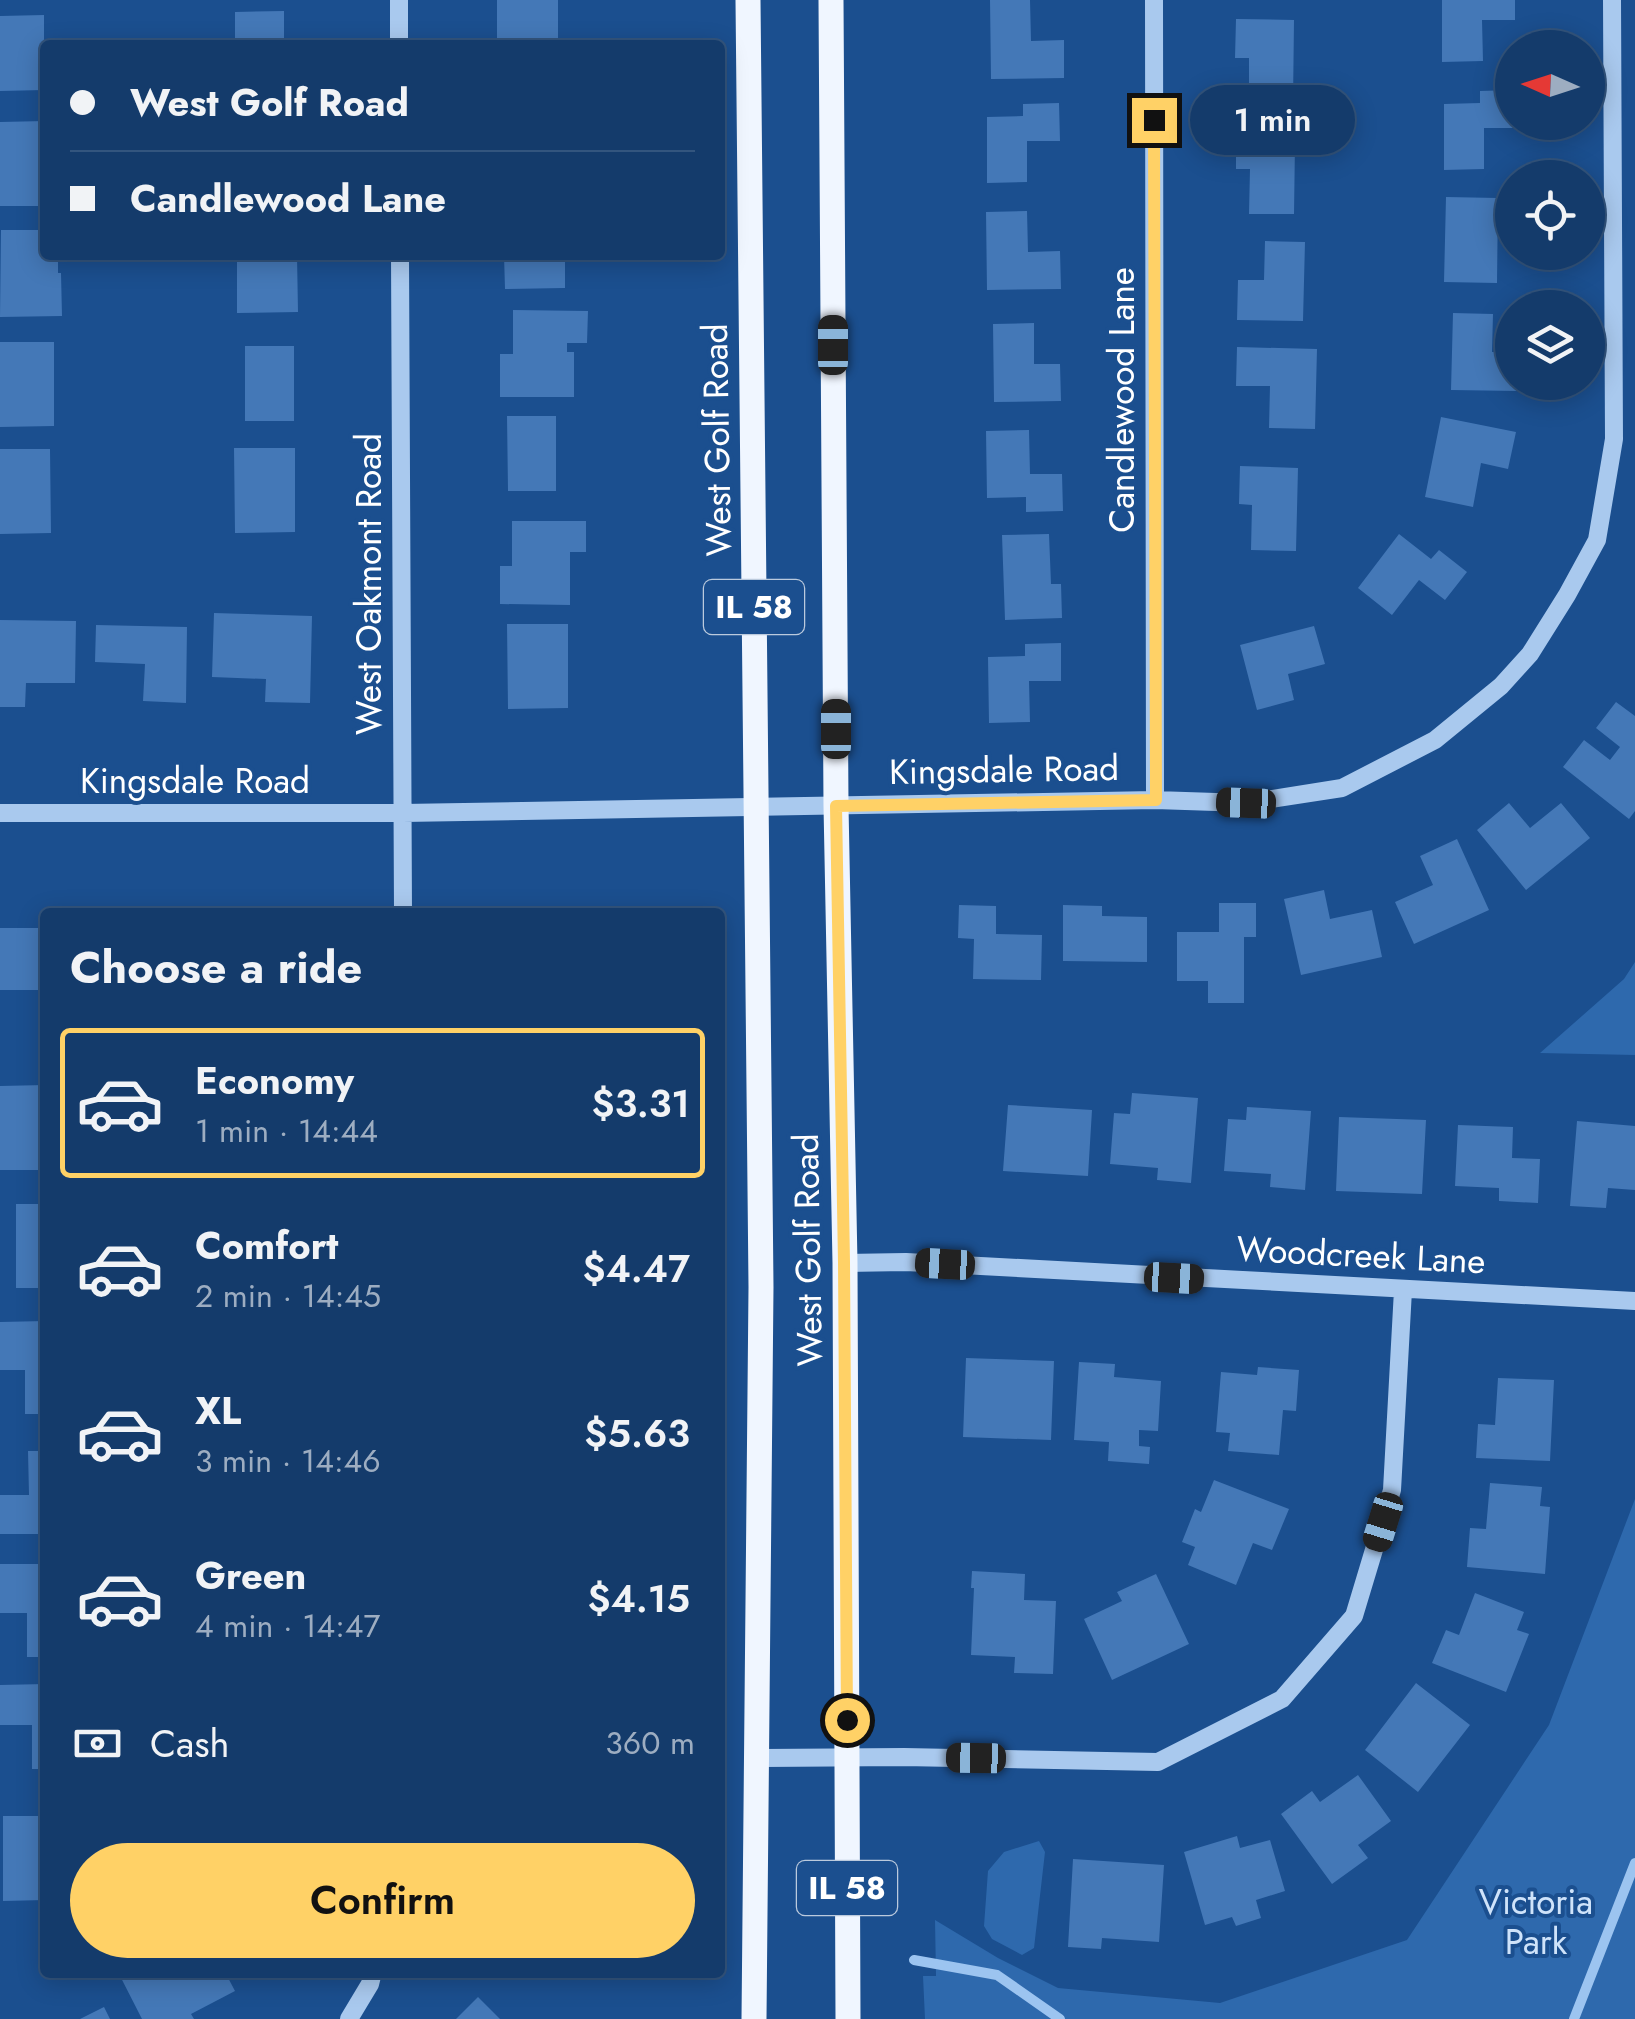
<!DOCTYPE html>
<html lang="en">
<head>
<meta charset="utf-8">
<style>
  body { margin:0; font-family:Jost,sans-serif; background:#1d4271; color:#f1f3f6; height:100vh; display:flex; flex-direction:column; font-size:38px; white-space:nowrap }
  * { box-sizing:border-box; margin:0 }
  p { font-size:32px; color:#9dadc1 }
  .icon { flex:none; width:55px; height:55px; fill:none; stroke:currentColor; stroke-width:2; stroke-linecap:round; stroke-linejoin:round }
  .map { position:relative; flex:1; overflow:hidden }
  .details { position:absolute; left:40px; top:908px; width:685px; height:1070px; display:flex; flex-direction:column; background:#143b6b; border-radius:10px; box-shadow:0 5px 25px #0003,0 0 0 2px #33557e }
  .details>* { flex:none }
  .hud { position:absolute; left:40px; top:40px; width:685px; height:220px; border-radius:10px; box-shadow:0 5px 25px #0003,0 0 0 2px #33557e; display:grid; align-content:center; height:220px; padding:0 30px; background:#143b6b }
  .needle { width:65px; rotate:273deg }
  .controls { position:absolute; left:1495px; top:30px; display:grid; gap:20px }
  .controls a { display:grid; place-items:center; width:110px; height:110px; border-radius:50%; background:#143b6b; box-shadow:0 5px 25px #0003,0 0 0 2px #33557e; font-size:50px }
  .end { position:absolute; width:45px; height:45px; margin:-22px; border:12px solid #ffd166; background:#111; box-shadow:0 0 0 5px #111 }
  .from { border-radius:50% }
  .bubble { position:absolute; height:70px; border-radius:35px; background:#143b6b; box-shadow:0 5px 25px #0003,0 0 0 2px #33557e; font-size:32px; font-weight:600; line-height:70px; text-align:center }
  .car { position:absolute; width:30px; height:60px; margin:-30px -15px; border-radius:12px; box-shadow:0 0 8px 2px #0007; background:linear-gradient(#222 24%,#8ab4d8 0 40%,#222 0 76%,#8ab4d8 0 86%,#222 0) }
  .hud b { display:flex; align-items:center; gap:35px; height:95px; font-size:38px }
  .hud b+b { border-top:2px solid #33557e }
  .hud i { width:25px; height:25px; background:#f1f3f6 }
  ul { padding:0; list-style:none }
  li { display:flex; align-items:center; gap:30px; height:150px; margin:0 20px 15px; padding:0 10px; border:5px solid transparent; border-radius:10px }
  li div { flex:1 }
  li b { display:block; font-size:38px }
  li em { font-style:normal; font-weight:600 }
  li.current { border-color:#ffd166 }
  li>.icon { width:90px; height:90px; stroke-width:1.5 }
  h2 { padding:0 30px; font-size:45px; line-height:120px }
  .pay { display:flex; align-items:center; gap:25px; height:110px; padding:0 30px; font-size:38px }
  .pay p { margin-inline-start:auto }
  .primary-button { display:flex; gap:20px; margin-top:auto; padding:20px 30px }
  .primary-button a { flex:1; height:115px; border-radius:60px; background:#ffd166; color:#111; font-size:40px; font-weight:600; line-height:115px; text-align:center }
  .map>svg:first-child { display:block }
</style>
</head>
<body>
<div class="map">
<svg width="1635" height="2019" viewBox="0 0 1635 2019">
  <rect width="100%" height="100%" fill="#1b4f8f"/>
  <path fill="#2e69ad" d="M1635,962V1055L1540,1053L1624,979Z
    M1635,1499V2019H925L923,1976H936L935,1920L998,1958L1058,1988L1220,2003L1407,1940L1549,1725Z
    M1039,1841L1045,1852L1034,1948L1022,1955L992,1939L984,1926L988,1871L1004,1852Z"/>
  <g fill="none" stroke-linecap="round" stroke-linejoin="round">
    <path stroke="#9cc4f0" stroke-width="10" d="M914,1960L997,1975L1060,2019
      M1574,2019L1635,1863"/>
  </g>
  <path fill="#4478b7" d="M497,0H558V45H497Z
    M990,0H1030L1031,41L1064,40V78L991,79Z
    M1442,0H1515V20H1482L1483,61L1442,62Z
    M284,11V45H235V12Z
    M44,15V90L0,91V16Z
    M1236,19L1294,20L1293,103L1249,102V58H1235Z
    M1512,90V122H1517V128H1484V169L1444,170V104L1480,103V91Z
    M1059,103L1060,141H1027V182L987,183V117L1023,116V104Z
    M45,121V206H0V122Z
    M1236,130L1273,131L1272,143H1295L1294,214H1249L1250,169H1236Z
    M1446,197L1498,198L1497,283L1444,282Z
    M1027,211L1028,252L1060,251L1061,289L987,290L986,212Z
    M1,230H45V255H79V262H58V273H61L62,316L0,317Z
    M1265,241L1305,242L1303,321L1237,320L1238,280H1264Z
    M237,255H297L298,312L237,313Z
    M504,255H565V288L505,289Z
    M513,310L588,311L587,343H567V352H574V397H500V354H513Z
    M1453,313L1493,314L1492,352H1512V382H1518V391L1451,390Z
    M1034,323V364H1060L1061,401L994,402L993,324Z
    M0,342H54V426L0,427Z
    M245,346H294V421H245Z
    M1237,347L1317,349L1315,429L1269,428L1270,386H1236Z
    M507,416H556V491H508Z
    M1441,417L1516,432L1508,469L1481,463L1473,507L1425,497Z
    M1029,430L1030,474H1062L1063,511L1026,512V497L987,498L986,431Z
    M234,448H295V532L235,533Z
    M0,449H50L51,533L0,534Z
    M1240,466L1298,468L1296,551L1251,550L1252,505L1239,504Z
    M512,521H586V552H570V605L500,604V566H512Z
    M1049,534L1051,584H1061L1062,618L1005,620L1002,535Z
    M1399,534L1431,559L1439,550L1467,572L1445,600L1419,580L1392,615L1358,588Z
    M214,613L312,616L310,703L265,702L266,679L212,677Z
    M0,620L76,621L75,683H26L25,707H0Z
    M507,624H568V708L508,709Z
    M96,625L187,627L186,703L143,701L145,664L95,662Z
    M1314,626L1325,664L1288,674L1294,700L1257,710L1240,645Z
    M1061,643V681H1029L1030,722L989,723L988,657L1025,656V644Z
    M1616,702L1635,716V811L1629,819L1563,767L1584,740L1610,760L1620,747L1596,728Z
    M1509,803L1530,828L1561,803L1590,838L1526,890L1477,830Z
    M1457,839L1489,910L1414,944L1395,902L1433,885L1420,856Z
    M1324,890L1330,919L1372,910L1382,957L1301,975L1284,899Z
    M1219,903H1256V937H1244V1003H1208V981H1177V932H1219Z
    M959,905L996,906V934L1042,935L1041,980L973,979L974,939L958,938Z
    M1063,905L1102,906V916L1147,917V962L1063,961Z
    M0,928H45V990H0Z
    M45,1085V1170H0V1086Z
    M1132,1093L1198,1098L1191,1183L1157,1180L1158,1168L1110,1164L1114,1113L1130,1114Z
    M1008,1105L1092,1110L1088,1176L1003,1171Z
    M1247,1107L1311,1111L1305,1190L1270,1187L1271,1174L1224,1171L1228,1119L1246,1120Z
    M1339,1117L1426,1120L1422,1194L1336,1191Z
    M1577,1121L1635,1126V1190L1608,1188L1606,1208L1570,1206Z
    M1458,1125L1513,1127L1512,1158L1540,1159L1538,1203L1499,1201V1188L1455,1186Z
    M16,1204H45V1288H16Z
    M45,1321V1414H25V1370H0V1322Z
    M966,1358L1054,1361L1051,1440L963,1437Z
    M1079,1362L1115,1364L1114,1377L1161,1381L1158,1431L1139,1430V1446L1150,1447L1149,1464L1108,1461L1109,1442L1074,1440Z
    M1258,1367L1299,1370L1296,1411L1283,1410L1279,1455L1228,1451L1230,1433L1216,1432L1221,1372L1257,1375Z
    M1498,1378L1554,1380L1550,1461L1476,1458L1478,1424L1495,1425Z
    M28,1451H45V1534H0V1495H29Z
    M1214,1480L1289,1509L1272,1550L1253,1543L1236,1585L1188,1565L1195,1547L1182,1542L1195,1509L1201,1512Z
    M1490,1483L1542,1487L1540,1506L1550,1507L1545,1574L1467,1567L1470,1528L1486,1529Z
    M0,1564H45V1657H27V1613H0Z
    M972,1571L1025,1574L1024,1600L1056,1601L1053,1674L1014,1673L1015,1657L971,1655L974,1588H971Z
    M1156,1574L1189,1644L1112,1680L1084,1619L1122,1601L1117,1592Z
    M1475,1593L1524,1612L1517,1630L1529,1634L1506,1692L1432,1663L1446,1630L1459,1635Z
    M1416,1683L1470,1725L1418,1792L1365,1750Z
    M45,1684V1769H32V1725H0V1685Z
    M1358,1775L1391,1821L1358,1845L1368,1858L1332,1884L1281,1814L1312,1791L1320,1802Z
    M3,1816H45V1900L3,1901Z
    M1237,1836L1240,1848L1270,1840L1285,1891L1256,1900L1261,1918L1236,1926L1232,1917L1205,1925L1184,1852Z
    M1073,1859L1164,1865L1159,1942L1102,1938L1101,1949L1068,1947Z
    M118,1972H225L235,1991L191,2014L194,2019H142Z
    M478,1997L500,2019H456Z
    M104,2007L110,2019H80Z"/>
  <g fill="none" stroke-linecap="round" stroke-linejoin="round">
    <path stroke="#a9c9ee" stroke-width="18" d="M399,0V45
      M1154,0L1155,800
      M400,255L403,912
      M0,813H403L1155,800L1246,803L1342,788L1435,740L1501,686L1530,654L1567,595L1597,540L1614,439L1612,0
      M845,1263L906,1262L1635,1301
      M757,1758L904,1757L1158,1762L1282,1699L1354,1616L1392,1490L1403,1290
      M349,2019L370,1984L373,1972"/>
    <path stroke="#f0f6ff" stroke-width="25" d="M748,0L761,1287L754,2019
      M831,0L836,806L845,1263L848,2019"/>
  </g>
  <g fill="none" stroke-linecap="round" stroke-linejoin="round">
    <path stroke="#ffd166" stroke-width="12" d="M847,1720L844,1262L836,806L1156,800L1154,120"/>
  </g>
  <g text-anchor="middle" stroke-width="8" stroke-linejoin="round" paint-order="stroke">
    <g fill="#1b4f8f" stroke="#bbcadd" stroke-width="2.5">
      <rect x="704" y="580" width="100" height="54" rx="8"/>
      <rect x="797" y="1861" width="100" height="54" rx="8"/>
    </g>
    <g font-size="32" font-weight="bold" fill="#fff">
      <text x="754" y="618">IL 58</text>
      <text x="847" y="1899">IL 58</text>
    </g>
    <g font-size="35" fill="#fff" stroke="#1b4f8f">
      <text transform="translate(1122 400) rotate(-90)" y="12">Candlewood Lane</text>
      <text transform="translate(717 440) rotate(-91)" y="12">West Golf Road</text>
      <text transform="translate(369 584) rotate(-90)" y="12">West Oakmont Road</text>
      <text transform="translate(1004 770) rotate(-1)" y="12">Kingsdale Road</text>
      <text x="195" y="793">Kingsdale Road</text>
      <text transform="translate(808 1250) rotate(-91)" y="12">West Golf Road</text>
      <text transform="translate(1361 1255) rotate(3)" y="12">Woodcreek Lane</text>
    </g>
    <g font-size="35" fill="#cfe3fa" stroke="#1b4f8f">
      <text x="1536" y="1914">Victoria<tspan x="1536" dy="40">Park</tspan></text>
    </g>
  </g>
</svg>
<div class="controls">
<a><svg class="needle" viewBox="-14 -14 28 28"><path d="M0-13l5 13h-10z" fill="#e53935"/><path d="M0 13l5-13h-10z" fill="#9dadc1"/></svg></a>
<a><svg class="icon" aria-label="locate" viewBox="0 0 24 24"><circle cx="12" cy="12" r="6"/><path d="M12 2v4M12 18v4M2 12h4M18 12h4"/></svg></a>
<a><svg class="icon" aria-label="layers" viewBox="0 0 24 24"><path d="M12 4l9 5-9 5-9-5zM3 14l9 5 9-5"/></svg></a>
</div>
<i class="end from" style="left:847px;top:1720px"></i>
<i class="end" style="left:1154px;top:120px"></i>
<div class="bubble" style="left:1190px;top:85px;width:165px">1 min</div>
<i class="car" style="left:833px;top:345px;rotate:0deg"></i>
<i class="car" style="left:836px;top:729px;rotate:0deg"></i>
<i class="car" style="left:1246px;top:803px;rotate:272deg"></i>
<i class="car" style="left:945px;top:1264px;rotate:273deg"></i>
<i class="car" style="left:1174px;top:1278px;rotate:93deg"></i>
<i class="car" style="left:1383px;top:1522px;rotate:197deg"></i>
<i class="car" style="left:976px;top:1758px;rotate:271deg"></i>
<div class="hud">
<b><i class="from"></i>West Golf Road</b>
<b><i></i>Candlewood Lane</b>
</div>
<section class="details">
<h2>Choose a ride</h2>
<ul>
<li class="current"><svg class="icon" aria-label="car" viewBox="0 0 24 24"><path d="M5 17H2v-5l4-1 3-4h7l3 4 3 1v5h-3M9 17h6M6 11h13"/><circle cx="7" cy="17" r="2"/><circle cx="17" cy="17" r="2"/></svg><div><b>Economy</b><p>1 min · 14:44</p></div><em>$3.31</em></li>
<li><svg class="icon" aria-label="car" viewBox="0 0 24 24"><path d="M5 17H2v-5l4-1 3-4h7l3 4 3 1v5h-3M9 17h6M6 11h13"/><circle cx="7" cy="17" r="2"/><circle cx="17" cy="17" r="2"/></svg><div><b>Comfort</b><p>2 min · 14:45</p></div><em>$4.47</em></li>
<li><svg class="icon" aria-label="car" viewBox="0 0 24 24"><path d="M5 17H2v-5l4-1 3-4h7l3 4 3 1v5h-3M9 17h6M6 11h13"/><circle cx="7" cy="17" r="2"/><circle cx="17" cy="17" r="2"/></svg><div><b>XL</b><p>3 min · 14:46</p></div><em>$5.63</em></li>
<li><svg class="icon" aria-label="car" viewBox="0 0 24 24"><path d="M5 17H2v-5l4-1 3-4h7l3 4 3 1v5h-3M9 17h6M6 11h13"/><circle cx="7" cy="17" r="2"/><circle cx="17" cy="17" r="2"/></svg><div><b>Green</b><p>4 min · 14:47</p></div><em>$4.15</em></li>
</ul>
<div class="pay"><svg class="icon" aria-label="cash" viewBox="0 0 24 24"><path d="M3 7h18v10H3z"/><circle cx="12" cy="12" r="2"/></svg>Cash<p>360 m</p></div>
<div class="primary-button"><a>Confirm</a></div>
</section>
</div>
</body>
</html>
